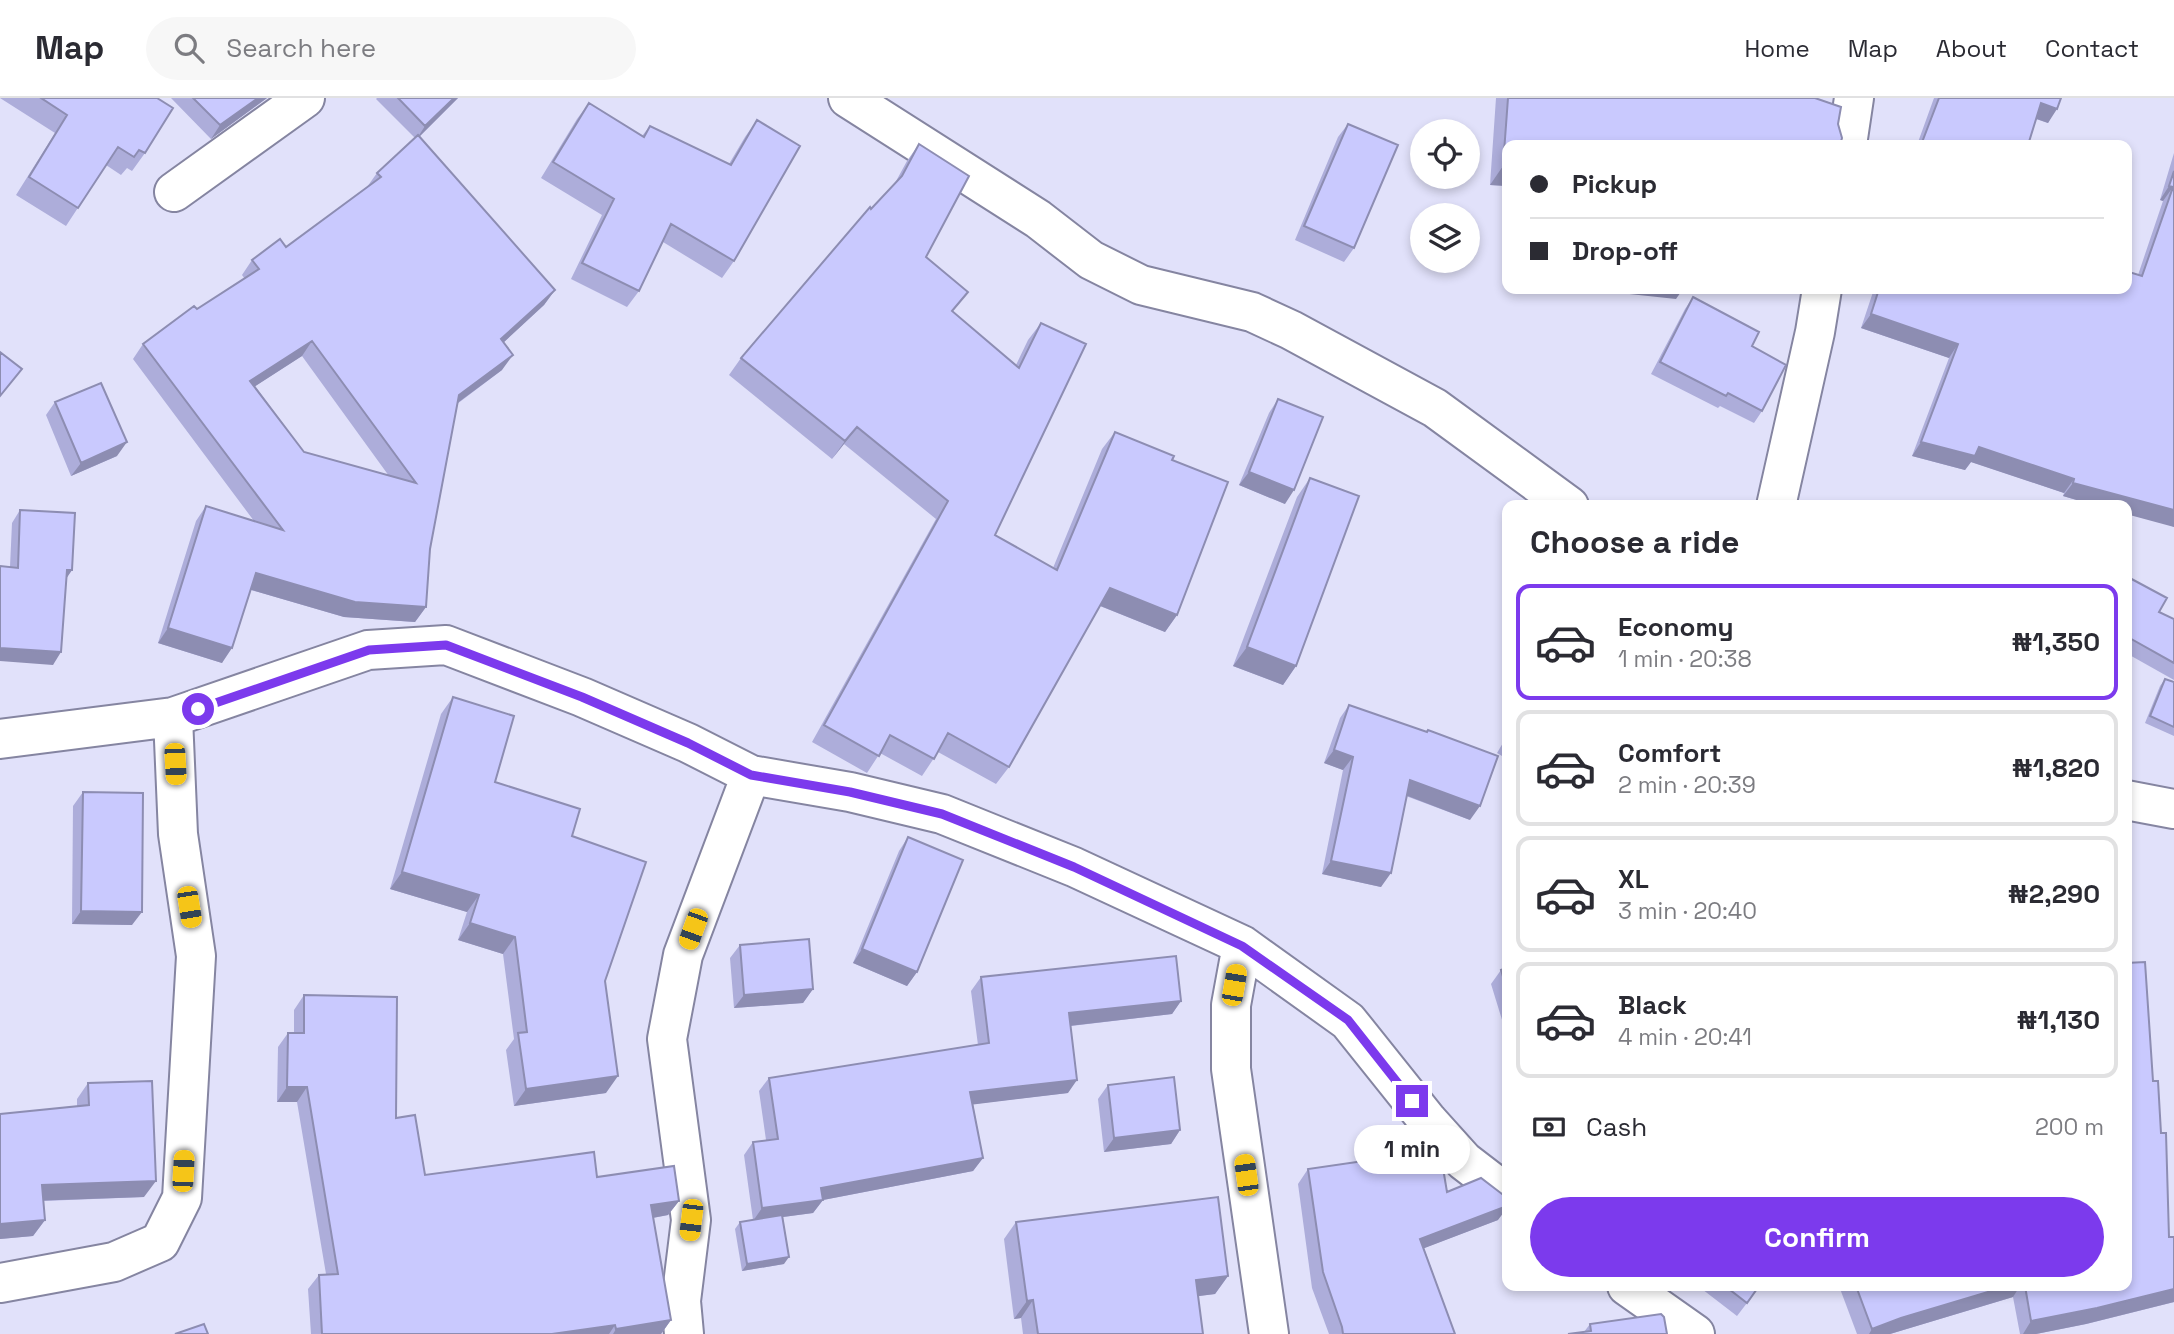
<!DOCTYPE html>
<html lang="en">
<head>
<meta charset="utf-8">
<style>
  body { margin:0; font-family:"Space Grotesk",sans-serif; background:#f7f7f7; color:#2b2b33; height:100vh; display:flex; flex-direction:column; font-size:26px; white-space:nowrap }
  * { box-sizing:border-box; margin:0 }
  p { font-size:23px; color:#7c7c81 }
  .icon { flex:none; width:38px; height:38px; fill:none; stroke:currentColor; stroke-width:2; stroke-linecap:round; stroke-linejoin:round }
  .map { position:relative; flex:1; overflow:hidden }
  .drawer { position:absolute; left:1502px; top:402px; width:630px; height:791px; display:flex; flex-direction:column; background:#fff; border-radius:14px; box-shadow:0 4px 10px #0003 }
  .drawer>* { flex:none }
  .guide { position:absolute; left:1502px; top:42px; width:630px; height:154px; border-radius:14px; box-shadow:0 4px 10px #0003; display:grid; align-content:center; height:154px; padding:0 28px; background:#fff }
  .controls { position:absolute; left:1410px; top:21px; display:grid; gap:14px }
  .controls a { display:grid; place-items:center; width:70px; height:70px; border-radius:50%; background:#fff; box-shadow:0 4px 10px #0003; font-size:35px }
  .end { position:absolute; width:32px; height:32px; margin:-16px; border:9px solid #7c3aed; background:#fff; box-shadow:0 0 0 4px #fff }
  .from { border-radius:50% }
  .bubble { position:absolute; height:49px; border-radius:24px; background:#fff; box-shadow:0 4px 10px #0003; font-size:23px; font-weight:800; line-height:49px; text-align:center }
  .car { position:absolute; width:21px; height:42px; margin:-21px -10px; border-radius:9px; box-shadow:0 0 5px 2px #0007; background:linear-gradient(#f5c518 24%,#345 0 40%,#f5c518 0 76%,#345 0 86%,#f5c518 0) }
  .guide b { display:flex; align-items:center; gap:24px; height:66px; font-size:26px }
  .guide b+b { border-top:2px solid #e1e1e2 }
  .guide i { width:18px; height:18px; background:#2b2b33 }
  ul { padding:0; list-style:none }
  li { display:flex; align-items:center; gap:21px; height:116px; margin:0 14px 10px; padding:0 14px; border:4px solid #e1e1e2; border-radius:14px }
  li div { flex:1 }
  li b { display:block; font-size:26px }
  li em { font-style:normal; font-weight:800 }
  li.current { border-color:#7c3aed }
  li>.icon { width:63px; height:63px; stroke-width:1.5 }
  h2 { padding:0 28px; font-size:32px; line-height:84px }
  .pay { display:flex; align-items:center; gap:18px; height:77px; padding:0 28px; font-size:26px }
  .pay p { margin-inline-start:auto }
  .primary-button { display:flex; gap:14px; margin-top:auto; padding:14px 28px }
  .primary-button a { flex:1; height:80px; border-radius:42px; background:#7c3aed; color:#fff; font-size:28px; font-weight:800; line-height:80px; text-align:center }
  header { display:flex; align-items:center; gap:42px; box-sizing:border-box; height:98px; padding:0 35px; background:#fff; border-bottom:2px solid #e1e1e2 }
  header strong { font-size:33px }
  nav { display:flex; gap:38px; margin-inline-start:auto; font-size:24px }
  .search { width:490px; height:63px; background:#f7f7f7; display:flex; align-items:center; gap:18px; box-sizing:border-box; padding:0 24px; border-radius:38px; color:#7c7c81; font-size:26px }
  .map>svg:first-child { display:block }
</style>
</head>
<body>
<header>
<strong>Map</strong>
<div class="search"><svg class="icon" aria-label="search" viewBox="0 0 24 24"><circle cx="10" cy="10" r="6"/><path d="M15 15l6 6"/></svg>Search here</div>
<nav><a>Home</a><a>Map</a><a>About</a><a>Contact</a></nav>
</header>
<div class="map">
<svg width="2174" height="1236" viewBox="0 0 2174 1236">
  <rect width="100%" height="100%" fill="#e1e1fa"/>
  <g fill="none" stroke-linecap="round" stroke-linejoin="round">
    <g stroke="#8585a1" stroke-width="42">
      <path id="minor" d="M848,0L1038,121L1091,162L1141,187L1252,214L1291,232L1435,310L1569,408
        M1847,47L1854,0
        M174,94L305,0
        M1776,408L1815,234L1822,191
        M0,641L173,619L368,552L446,547L582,599L688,645L751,677L850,694L942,716L1074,769L1242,847L1348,923L1428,1023L1464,1063L1507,1096
        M2126,702L2174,711
        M1242,847L1231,907V971L1269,1236
        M0,1185L114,1164L160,1144L182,1100L196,858L178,736L173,619
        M1627,1188L1695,1236
        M684,1236L681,1203L691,1122L667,941L683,857L751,677"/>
    </g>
    <use href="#minor" stroke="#fff" stroke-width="38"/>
  </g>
  <path fill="#adadda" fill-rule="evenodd" d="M0,0H157L145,55L132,73L127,70L121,77L106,67L66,128L16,97L55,35Z
    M171,0H267L211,41Z
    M377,0H458L419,39L555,192L544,207L504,244L502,272L457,306L430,451L426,509L415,524L344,519L251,492L222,565L158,545L196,423L206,408L254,423L133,261L143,246L245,181L242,177L252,162L286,149L367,89L377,75L415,40L376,1ZM302,258L389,378L304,354L255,288Z
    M1496,0H1815L1507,47V88L1490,87Z
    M1934,0H2061L2048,25L2036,21L2028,47H1917Z
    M589,5L642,38L650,28L729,66L745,39L757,22L734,163L722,180L663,144L639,193L627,209L571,181L602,117L541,80L577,21Z
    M1348,26L1354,150L1344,164L1295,142L1338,39Z
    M919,46L926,159L953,215L1016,267L1028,242L1041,225L995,437L1053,470L1102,351L1115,334L1172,362L1177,517L1165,534L1100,508L1009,669L996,686L938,654L922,678L880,655L867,675L812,644L936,421L844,346L832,361L729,277L741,260L871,111L895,85L907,63Z
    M2174,55V429L2126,408H2097L2063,398L2064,395L1971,364L1965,372L1912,358L1949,260L1861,230L1874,191H2126L2138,177L2163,103L2160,102Z
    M1693,199L1752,248L1762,313L1754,325L1720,308L1718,310L1651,276L1685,211Z
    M1278,301L1285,406L1239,387L1269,315Z
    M55,304L117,358L71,378L46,317Z
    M1310,380L1296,568L1283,587L1233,568L1297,399Z
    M20,412L72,472L66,481L53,567L10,469L12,425Z
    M2126,478L2159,514L2174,521V582L2126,555Z
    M2165,581L2174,584V638L2145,625L2160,588Z
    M453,599L495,684L572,738L605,883L606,995L514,1008L506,952L514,941L503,856L458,842L467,814L390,791L441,616Z
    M1349,607L1470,722L1406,698L1381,789L1322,776L1343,672L1324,665L1340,620Z
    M1507,638V661L1497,655Z
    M83,694L132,827L72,826L73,708Z
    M908,739L917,874L907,888L853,865L899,753Z
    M740,847L813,891L803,905L734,910L730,860Z
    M1507,870V938L1491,886L1501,872Z
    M981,879L1181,903L1172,916L1071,928L1068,995L973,1006L983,1060L973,1073L823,1102L813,1115L783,1119L784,1166L742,1173L735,1131L740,1124L753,1122L744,1057L753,1044L766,1042L759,993L769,980L978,947L971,893Z
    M304,897L396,1020L425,1077L597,1079L679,1103L668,1117L653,1120L671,1222L661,1236H311L308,1191L319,1177L326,1176L297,1004H277L278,949L288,935H294V912Z
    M2153,983L2161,1035L2169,1139H2174V1204L2086,1226L2036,1236H2020L2013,1199L1890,1236H1857L1839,1188H2126Z
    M88,985L144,1099L43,1103L45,1122L33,1138L0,1141L77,1008V1001Z
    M1108,987L1180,1032L1171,1046L1104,1054L1098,1001Z
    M1308,1071L1447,1094L1498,1122L1424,1150L1455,1236H1329L1312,1190L1298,1086Z
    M1016,1124L1228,1178L1215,1196L1198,1198L1203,1236H1023L1021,1220L1014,1221L1004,1141Z
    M1698,1188H1760L1737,1218Z
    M1590,1226L1667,1236L1584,1234Z"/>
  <path fill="#8d8db2" d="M258,0H267L211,41L220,27Z
    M454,0H458L416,42L425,28Z
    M2041,5L2057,11L2048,25L2031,19Z
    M1503,68H1507V88L1490,87Z
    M2169,88L2173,89L2163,103L2160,102Z
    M1623,191H1683L1676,201L1620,195Z
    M555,192L544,207L491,256L501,241Z
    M1871,216L1958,246L1949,260L1861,230Z
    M312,243L302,258L240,298L250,283Z
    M513,257L502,272L448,312L459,297Z
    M857,329L844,346L832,361L845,343Z
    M127,344L117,358L71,378L81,365Z
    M1921,344L1979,349L2074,381L2064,395L1971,364L1965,372L1912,358Z
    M1249,374L1294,392L1285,406L1239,387Z
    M2073,385L2174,412V429L2126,416V408H2097L2063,398Z
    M67,472H72L63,485Z
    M256,475L426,509L415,524L344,519L245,490Z
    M1110,490L1177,517L1165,534L1098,507Z
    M168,530L232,550L222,565L158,545Z
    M1247,549L1296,568L1283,587L1233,568Z
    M0,550L61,554L53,567L0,563Z
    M1334,652L1353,659L1343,672L1324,665Z
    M1410,682L1480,708L1470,722L1400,695Z
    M1331,763L1391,775L1381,789L1322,776Z
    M402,774L479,797L467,814L390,791Z
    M81,813L142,814L132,827L72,826Z
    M470,825L515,839L503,856L458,842Z
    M862,851L917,874L907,888L853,865Z
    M813,891L803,905L734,910L744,897Z
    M1181,903L1172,916L1060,929L1069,915Z
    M618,978L606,995L514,1008L526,991Z
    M1077,982L1068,995L961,1008L970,994Z
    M287,989H307L297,1004H277Z
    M1180,1032L1171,1046L1104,1054L1114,1040Z
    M983,1060L973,1073L823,1102L813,1115L753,1123L762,1110L821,1090Z
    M156,1083L144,1099L30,1103L42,1087Z
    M679,1103L668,1117L641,1122L651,1107Z
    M1507,1108V1110L1498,1122L1409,1156L1420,1141Z
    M45,1122L33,1138L0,1141V1126Z
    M789,1159L784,1166L742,1173L747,1166Z
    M1228,1178L1215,1196L1184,1200L1196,1182Z
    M2008,1188H2020L2013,1199L1890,1236H1869L1872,1231L1901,1220Z
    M2174,1191V1204L2086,1226L2036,1236H2023L2031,1223Z
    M1033,1202L1021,1220L1014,1221L1027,1203Z
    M671,1222L661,1236H613L616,1231Z
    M615,1227L609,1236H552Z"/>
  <path fill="#c9c9fe" stroke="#8d8db2" stroke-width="2" fill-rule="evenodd" d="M41,0H157L173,10L145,55L139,52L134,59L118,49L78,110L29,79L67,17Z
    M193,0H258L220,27Z
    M398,0H454L425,28Z
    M1508,0H1815L1841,9L1838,26L1842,40L1840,47H1507V68H1503Z
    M1939,0H2061L2057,11L2041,5L2028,47H1921Z
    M589,5L644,39L650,28L731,67L757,22L800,48L734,163L671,126L639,193L582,165L614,101L553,64Z
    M1348,26L1398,47L1354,150L1304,128Z
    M418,37L555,192L501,241L513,257L459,297L430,451L426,509L355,504L256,475L232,550L168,530L206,408L283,432L143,246L194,208L197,211L259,171L252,162L280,141L286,149L381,79L377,75ZM312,243L416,385L304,354L250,283Z
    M919,46L969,78L926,159L968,194L952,213L1019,270L1041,225L1086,246L995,437L1057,472L1115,334L1174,358L1172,362L1228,384L1177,517L1110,490L1009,669L948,635L934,661L890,637L879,658L824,627L948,403L857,329L845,343L741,260L870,109L871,111L902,78Z
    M2174,73V412L2073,385L2074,381L1979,349L1975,358L1921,344L1958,246L1871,216L1879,191H2126V173L2142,178L2173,89L2169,88Z
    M1693,199L1759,234L1752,248L1786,267L1762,313L1728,295L1726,298L1660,264Z
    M0,254L22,271L0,298Z
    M101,285L127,344L81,365L55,304Z
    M1278,301L1323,319L1294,392L1249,374Z
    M1310,380L1359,398L1296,568L1247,549Z
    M20,412L75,415L72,472H67L61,554L0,550V553V468L18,470Z
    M2126,478L2167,500L2159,514L2174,521V565L2126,538Z
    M2165,581L2174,584V629L2150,618Z
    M453,599L514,618L495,684L580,711L572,738L646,764L605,883L618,978L526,991L518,935L527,934L515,839L470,825L479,797L402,774Z
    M1349,607L1427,634L1428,632L1498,658L1480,708L1410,682L1391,775L1331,763L1353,659L1334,652Z
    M83,694L143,695L142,814L81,813Z
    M908,739L963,762L917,874L862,851Z
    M809,841L813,891L744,897L740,847Z
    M1176,858L1181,903L1069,915L1077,982L970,994L983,1060L821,1090L823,1102L762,1110L753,1044L778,1041L769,980L989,945L981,879Z
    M2145,864L2153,983H2158L2161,1035H2166L2169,1139H2174V1191L2097,1210L2031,1223L2025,1188H2126V865Z
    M1507,870V892L1501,872Z
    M304,897L397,899L396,1020L415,1017L425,1077L594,1054L597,1079L674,1068L679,1103L651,1107L671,1222L616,1231L615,1227L552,1236H322L319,1177L338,1176L307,989H287L288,935H304Z
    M1174,979L1180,1032L1114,1040L1108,987Z
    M152,983L156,1083L42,1087L45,1122L0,1126V1016L89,1007L88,985Z
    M1440,1052L1447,1094L1481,1080L1506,1099L1507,1102V1108L1420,1141L1455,1236H1343L1342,1229L1323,1174L1308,1071Z
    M1218,1099L1228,1178L1196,1182L1203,1236H1038L1033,1202L1027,1203L1016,1124Z
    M782,1117L789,1159L747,1166L740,1124Z
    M1725,1188H1759L1747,1205Z
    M1856,1188H2008L1901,1220L1872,1231Z
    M1661,1216L1664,1219L1667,1236H1568L1591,1233L1590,1226Z
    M204,1226L208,1236H175Z"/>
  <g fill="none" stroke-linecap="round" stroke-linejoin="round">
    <path stroke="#7c3aed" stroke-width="9" d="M198,611L369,552L446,547L582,599L688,645L751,677L850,694L942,716L1074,769L1242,848L1348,922L1412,1003"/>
  </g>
</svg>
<div class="controls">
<a><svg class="icon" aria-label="locate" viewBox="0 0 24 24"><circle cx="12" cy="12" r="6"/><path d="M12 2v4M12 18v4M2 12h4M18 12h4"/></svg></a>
<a><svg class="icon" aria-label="layers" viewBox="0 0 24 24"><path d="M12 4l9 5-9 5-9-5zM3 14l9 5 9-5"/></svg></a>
</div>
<i class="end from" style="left:198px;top:611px"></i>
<i class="end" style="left:1412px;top:1003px"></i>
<div class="bubble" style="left:1354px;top:1027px;width:116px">1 min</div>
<i class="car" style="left:175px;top:666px;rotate:177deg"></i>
<i class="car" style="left:189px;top:809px;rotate:171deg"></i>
<i class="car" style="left:693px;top:831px;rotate:200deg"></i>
<i class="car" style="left:1234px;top:887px;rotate:10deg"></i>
<i class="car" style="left:183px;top:1073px;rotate:3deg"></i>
<i class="car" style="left:1246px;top:1077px;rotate:352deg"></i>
<i class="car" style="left:691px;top:1122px;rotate:187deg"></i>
<div class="guide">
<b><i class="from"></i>Pickup</b>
<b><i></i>Drop-off</b>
</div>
<section class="drawer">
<h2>Choose a ride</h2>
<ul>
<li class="current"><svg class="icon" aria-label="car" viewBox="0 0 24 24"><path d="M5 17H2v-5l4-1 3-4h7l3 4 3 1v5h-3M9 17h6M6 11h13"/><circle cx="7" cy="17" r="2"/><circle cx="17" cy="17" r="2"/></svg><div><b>Economy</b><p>1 min · 20:38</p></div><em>₦1,350</em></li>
<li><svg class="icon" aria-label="car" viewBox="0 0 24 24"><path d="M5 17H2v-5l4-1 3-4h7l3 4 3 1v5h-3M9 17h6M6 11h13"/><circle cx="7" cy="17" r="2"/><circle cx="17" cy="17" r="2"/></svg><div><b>Comfort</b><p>2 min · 20:39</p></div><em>₦1,820</em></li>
<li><svg class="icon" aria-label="car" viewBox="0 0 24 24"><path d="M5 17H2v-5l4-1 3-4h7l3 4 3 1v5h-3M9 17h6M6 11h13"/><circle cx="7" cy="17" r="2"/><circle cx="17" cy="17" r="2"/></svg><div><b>XL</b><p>3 min · 20:40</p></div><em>₦2,290</em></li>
<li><svg class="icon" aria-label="car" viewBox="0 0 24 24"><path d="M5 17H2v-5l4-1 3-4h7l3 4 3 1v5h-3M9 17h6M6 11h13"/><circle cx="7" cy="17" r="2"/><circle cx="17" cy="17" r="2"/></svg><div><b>Black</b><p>4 min · 20:41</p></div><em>₦1,130</em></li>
</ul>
<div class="pay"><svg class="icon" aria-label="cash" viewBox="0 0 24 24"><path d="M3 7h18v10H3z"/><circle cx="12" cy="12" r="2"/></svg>Cash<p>200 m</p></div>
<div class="primary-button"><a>Confirm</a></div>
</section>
</div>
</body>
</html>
